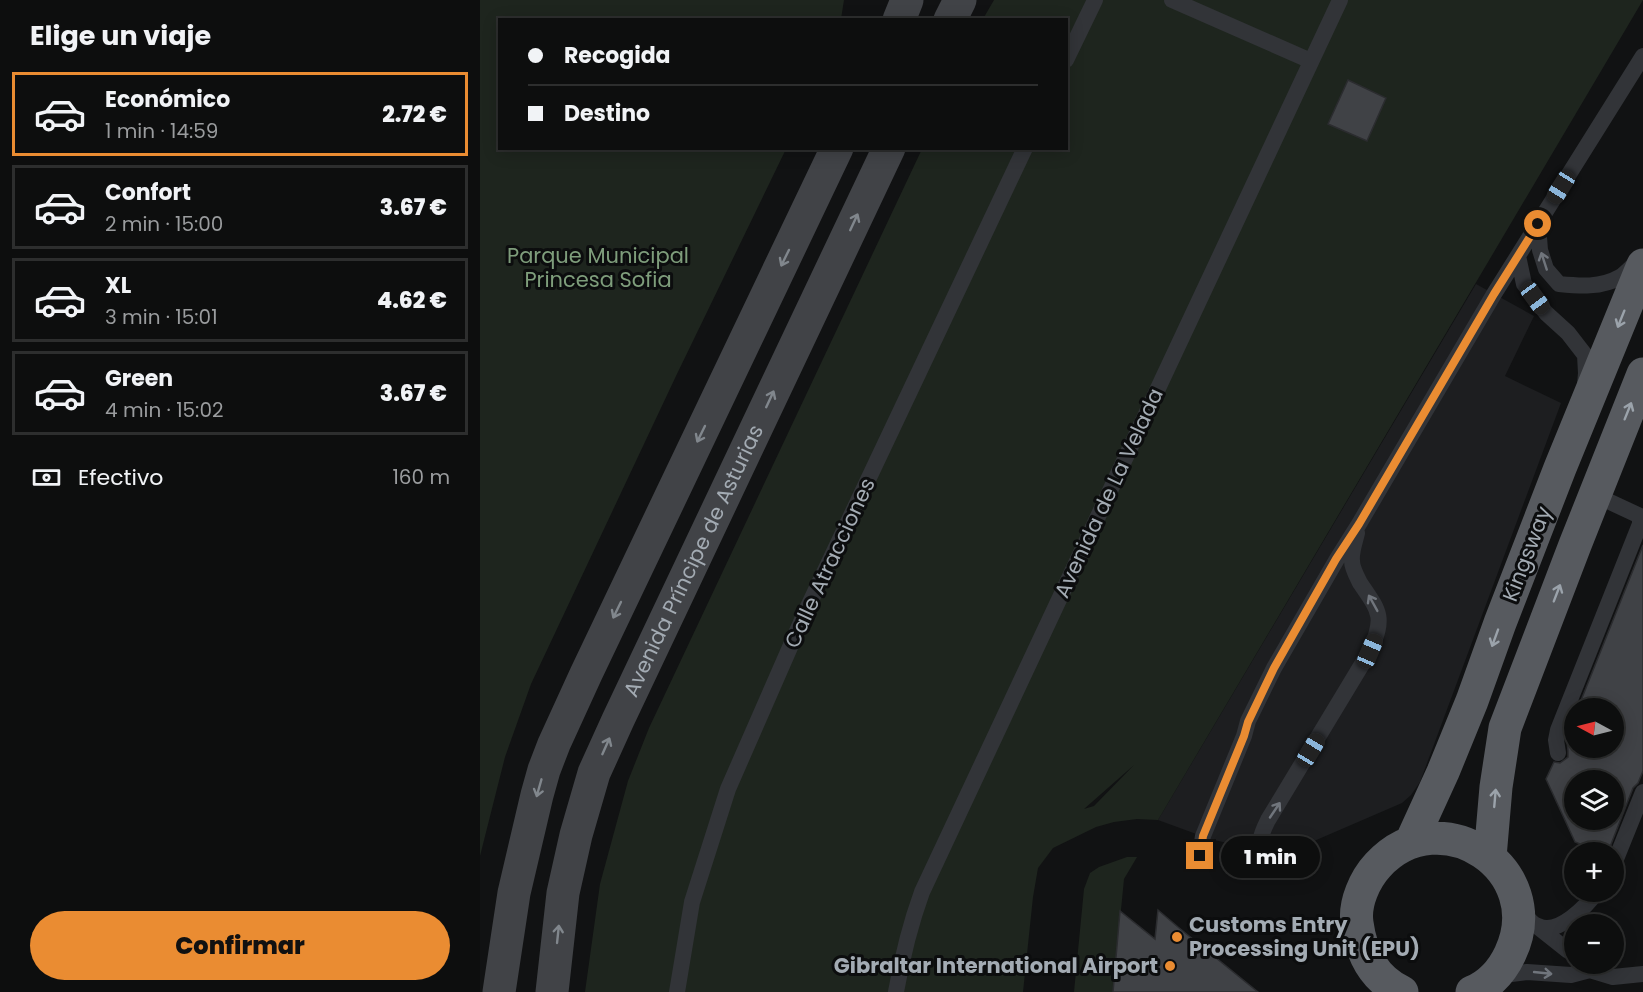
<!DOCTYPE html>
<html lang="es">
<head>
<meta charset="utf-8">
<style>
  body { margin:0; font-family:Poppins,sans-serif; background:#161717; color:#f1f3f6; height:100vh; display:flex; flex-direction:column; font-size:22px; white-space:nowrap }
  * { box-sizing:border-box; margin:0 }
  p { font-size:20px; color:#9a9c9e }
  .icon { flex:none; width:33px; height:33px; fill:none; stroke:currentColor; stroke-width:2; stroke-linecap:round; stroke-linejoin:round }
  .map { position:relative; flex:1; overflow:hidden }
  .side { display:flex; flex-direction:column; background:#0d0e0e; width:480px }
  .side>* { flex:none }
  .top-card { position:absolute; left:18px; top:18px; width:570px; height:132px; border-radius:0px; box-shadow:0 3px 15px #0003,0 0 0 2px #2d2e2e; display:grid; align-content:center; height:132px; padding:0 30px; background:#0d0e0e }
  .needle { width:39px; rotate:277deg }
  .tools { position:absolute; left:1084px; top:698px; display:grid; gap:12px }
  .tools a { display:grid; place-items:center; width:60px; height:60px; border-radius:50%; background:#0d0e0e; box-shadow:0 3px 15px #0003,0 0 0 2px #2d2e2e; font-size:30px }
  .end { position:absolute; width:27px; height:27px; margin:-14px; border:8px solid #ea8c32; background:#111; box-shadow:0 0 0 3px #111 }
  .from { border-radius:50% }
  .bubble { position:absolute; height:42px; border-radius:21px; background:#0d0e0e; box-shadow:0 3px 15px #0003,0 0 0 2px #2d2e2e; font-size:20px; font-weight:800; line-height:42px; text-align:center }
  .car { position:absolute; width:18px; height:36px; margin:-18px -9px; border-radius:8px; box-shadow:0 0 4px 2px #0007; background:linear-gradient(#222 24%,#8ab4d8 0 40%,#222 0 76%,#8ab4d8 0 86%,#222 0) }
  .top-card b { display:flex; align-items:center; gap:21px; height:57px; font-size:22px }
  .top-card b+b { border-top:2px solid #2d2e2e }
  .top-card i { width:15px; height:15px; background:#f1f3f6 }
  ul { padding:0; list-style:none }
  li { display:flex; align-items:center; gap:18px; height:84px; margin:0 12px 9px; padding:0 18px; border:3px solid #2d2e2e; border-radius:0px }
  li div { flex:1 }
  li b { display:block; font-size:22px }
  li em { font-style:normal; font-weight:800 }
  li.active { border-color:#ea8c32 }
  li>.icon { width:54px; height:54px; stroke-width:1.5 }
  h2 { padding:0 30px; font-size:27px; line-height:72px }
  .pay { display:flex; align-items:center; gap:15px; height:66px; padding:0 30px; font-size:22px }
  .pay p { margin-inline-start:auto }
  .cta { display:flex; gap:12px; margin-top:auto; padding:12px 30px }
  .cta a { flex:1; height:69px; border-radius:36px; background:#ea8c32; color:#111; font-size:24px; font-weight:800; line-height:69px; text-align:center }
  main { display:flex; flex:1; min-height:0 }
  .map>svg:first-child { display:block }
</style>
</head>
<body>
<main>
<section class="side">
<h2>Elige un viaje</h2>
<ul>
<li class="active"><svg class="icon" aria-label="car" viewBox="0 0 24 24"><path d="M5 17H2v-5l4-1 3-4h7l3 4 3 1v5h-3M9 17h6M6 11h13"/><circle cx="7" cy="17" r="2"/><circle cx="17" cy="17" r="2"/></svg><div><b>Económico</b><p>1 min · 14:59</p></div><em>2.72 €</em></li>
<li><svg class="icon" aria-label="car" viewBox="0 0 24 24"><path d="M5 17H2v-5l4-1 3-4h7l3 4 3 1v5h-3M9 17h6M6 11h13"/><circle cx="7" cy="17" r="2"/><circle cx="17" cy="17" r="2"/></svg><div><b>Confort</b><p>2 min · 15:00</p></div><em>3.67 €</em></li>
<li><svg class="icon" aria-label="car" viewBox="0 0 24 24"><path d="M5 17H2v-5l4-1 3-4h7l3 4 3 1v5h-3M9 17h6M6 11h13"/><circle cx="7" cy="17" r="2"/><circle cx="17" cy="17" r="2"/></svg><div><b>XL</b><p>3 min · 15:01</p></div><em>4.62 €</em></li>
<li><svg class="icon" aria-label="car" viewBox="0 0 24 24"><path d="M5 17H2v-5l4-1 3-4h7l3 4 3 1v5h-3M9 17h6M6 11h13"/><circle cx="7" cy="17" r="2"/><circle cx="17" cy="17" r="2"/></svg><div><b>Green</b><p>4 min · 15:02</p></div><em>3.67 €</em></li>
</ul>
<div class="pay"><svg class="icon" aria-label="cash" viewBox="0 0 24 24"><path d="M3 7h18v10H3z"/><circle cx="12" cy="12" r="2"/></svg>Efectivo<p>160 m</p></div>
<div class="cta"><a>Confirmar</a></div>
</section>
<div class="map">
<svg width="1163" height="992" viewBox="0 0 1163 992">
  <rect width="100%" height="100%" fill="#111213"/>
  <path fill="#1d1e20" d="M996,284L1054,316L1025,376L1081,403L940,782L931,795L922,803L834,841L756,845L730,839L678,820Z"/>
  <path fill="#1e251e" fill-rule="evenodd" d="M0,0H364L361,19L20,20V148L306,149L196,376L51,684L25,757L0,856Z
    M514,0H1163L678,820L657,819L634,822L616,827L573,848L558,868L553,897L543,992H105L120,884L148,781L169,728L442,149L586,148V20L503,19ZM654,765L614,806L604,809Z
    M647,857H657L644,879L633,992H594L604,889L610,873L619,867Z"/>
  <path fill="#404246" stroke="#2b2c2f" stroke-width="1.5" fill-rule="evenodd" d="M868,80L906,98L887,141L848,124Z
    M1163,545V771L1158,783L1153,788L1128,852H1120L1095,842L1066,779L1074,762L1080,763L1088,757V751L1087,740L1095,716V747H1134V708H1098ZM1095,780H1134V819H1095Z
    M678,910L698,927L778,992H633L640,911L675,939Z"/>
  <g fill="none" stroke-linecap="round" stroke-linejoin="round">
    <path stroke="#323438" stroke-width="16" d="M692,0L831,61
      M586,60L615,0
      M1058,224L1060,250L1066,269L1079,284C1099,286 1121,288 1140,277C1146,273 1152,266 1158,261
      M1038,256L1044,284L1066,313L1088,333L1105,355L1106,373L1105,385
      M1078,753L1076,740L1078,730L1160,524V516L1115,495
      M720,856L723,836L764,736L768,721L794,668L857,559L879,524L1014,294L1163,56
      M783,864C779,843 778,840 788,820L890,651C905,617 900,612 880,583C877,577 872,568 872,561C871,552 875,542 877,533
      M1134,864L1163,792
      M1040,909C1045,914 1051,924 1058,926C1078,936 1107,906 1117,891
      M1058,927L1087,950L1095,954
      M1016,976L1047,972L1091,975L1110,970L1133,977L1163,974
      M197,992L212,902L248,789L325,613L545,148
      M416,992C422,958 430,925 442,892L860,0"/>
    <g stroke="#414347" stroke-width="33">
      <path d="M419,20L427,0"/>
      <path d="M470,20L480,0"/>
      <path d="M19,992L34,893L57,795L64,770L74,744L106,674L357,148"/>
      <path id="s1" d="M72,992L83,893L96,835L114,773L138,720L409,148"/>
    </g>
    <path stroke="#575a5f" stroke-width="33" d="M931,842L963,772L992,701L1020,623L1080,468L1163,265
      M1010,857L1016,787L1025,728L1095,545L1163,374
      M922,992C894,979 881,953 877,923C874,903 885,879 898,865C961,797 1070,870 1030,954C1022,971 1009,985 992,992"/>
  </g>
  <defs><path id="oneway-shaft" d="M-6 0H5M1.5-3L5.5 0L1.5 3" fill="none" stroke-width="1.6" stroke-linecap="round" stroke-linejoin="round" transform="scale(1.5)"/></defs>
  <g stroke="#81878d">
    <use href="#oneway-shaft" transform="translate(374 222) rotate(-65)"/>
    <use href="#oneway-shaft" transform="translate(305 258) rotate(116)"/>
    <use href="#oneway-shaft" transform="translate(290 399) rotate(-65)"/>
    <use href="#oneway-shaft" transform="translate(221 434) rotate(116)"/>
    <use href="#oneway-shaft" transform="translate(137 610) rotate(116)"/>
    <use href="#oneway-shaft" transform="translate(126 746) rotate(-66)"/>
    <use href="#oneway-shaft" transform="translate(59 788) rotate(106)"/>
    <use href="#oneway-shaft" transform="translate(78 934) rotate(-84)"/>
  </g>
  <g stroke="#70757c">
    <use href="#oneway-shaft" transform="translate(1064 261) rotate(-108)"/>
    <use href="#oneway-shaft" transform="translate(893 603) rotate(-119)"/>
    <use href="#oneway-shaft" transform="translate(795 810) rotate(-56)"/>
    <use href="#oneway-shaft" transform="translate(1063 973) rotate(6)"/>
  </g>
  <g stroke="#9ba3ab">
    <use href="#oneway-shaft" transform="translate(1141 319) rotate(112)"/>
    <use href="#oneway-shaft" transform="translate(1148 411) rotate(-68)"/>
    <use href="#oneway-shaft" transform="translate(1077 593) rotate(-69)"/>
    <use href="#oneway-shaft" transform="translate(1015 638) rotate(110)"/>
    <use href="#oneway-shaft" transform="translate(1015 798) rotate(-85)"/>
  </g>
  <g fill="none" stroke-linecap="round" stroke-linejoin="round">
    <path stroke="#ea8c32" stroke-width="8" d="M720,856L723,836L764,736L768,722L794,668L856,559L879,524L1014,294L1058,224"/>
  </g>
  <g fill="#ea8c32" stroke="#0c0d0e" stroke-width="2">
    <circle cx="697" cy="937" r="6"/>
    <circle cx="690" cy="966" r="6"/>
  </g>
  <g text-anchor="middle" stroke-width="6" stroke-linejoin="round" paint-order="stroke">
    <g font-size="21" fill="#7e9d7b" stroke="#0c0d0e">
      <text x="118" y="263">Parque Municipal<tspan x="118" dy="24">Princesa Sofia</tspan></text>
    </g>
    <g font-size="21" fill="#a3abb3" stroke="#0c0d0e">
      <text transform="translate(629 493) rotate(-65)" y="7">Avenida de La Velada</text>
      <text transform="translate(1047 554) rotate(-69)" y="7">Kingsway</text>
      <text dy="7" stroke="none"><textPath href="#s1" startOffset="458">Avenida Príncipe de Asturias</textPath></text>
      <text transform="translate(350 563) rotate(-65)" y="7">Calle Atracciones</text>
    </g>
    <g font-size="21" font-weight="bold" fill="#a3abb3" stroke="#0c0d0e" text-anchor="start">
      <text x="709" y="932">Customs Entry<tspan x="709" dy="24">Processing Unit (EPU)</tspan></text>
      <text x="678" y="973" text-anchor="end">Gibraltar International Airport</text>
    </g>
  </g>
</svg>
<div class="tools">
<a><svg class="needle" viewBox="-14 -14 28 28"><path d="M0-13l5 13h-10z" fill="#e53935"/><path d="M0 13l5-13h-10z" fill="#9a9c9e"/></svg></a>
<a><svg class="icon" aria-label="layers" viewBox="0 0 24 24"><path d="M12 4l9 5-9 5-9-5zM3 14l9 5 9-5"/></svg></a>
<a>+</a>
<a>−</a>
</div>
<i class="end from" style="left:1058px;top:224px"></i>
<i class="end" style="left:720px;top:856px"></i>
<div class="bubble" style="left:741px;top:836px;width:99px">1 min</div>
<i class="car" style="left:1081px;top:187px;rotate:212deg"></i>
<i class="car" style="left:1055px;top:298px;rotate:144deg"></i>
<i class="car" style="left:890px;top:651px;rotate:23deg"></i>
<i class="car" style="left:831px;top:750px;rotate:31deg"></i>
<div class="top-card">
<b><i class="from"></i>Recogida</b>
<b><i></i>Destino</b>
</div>
</div>
</main>
</body>
</html>
